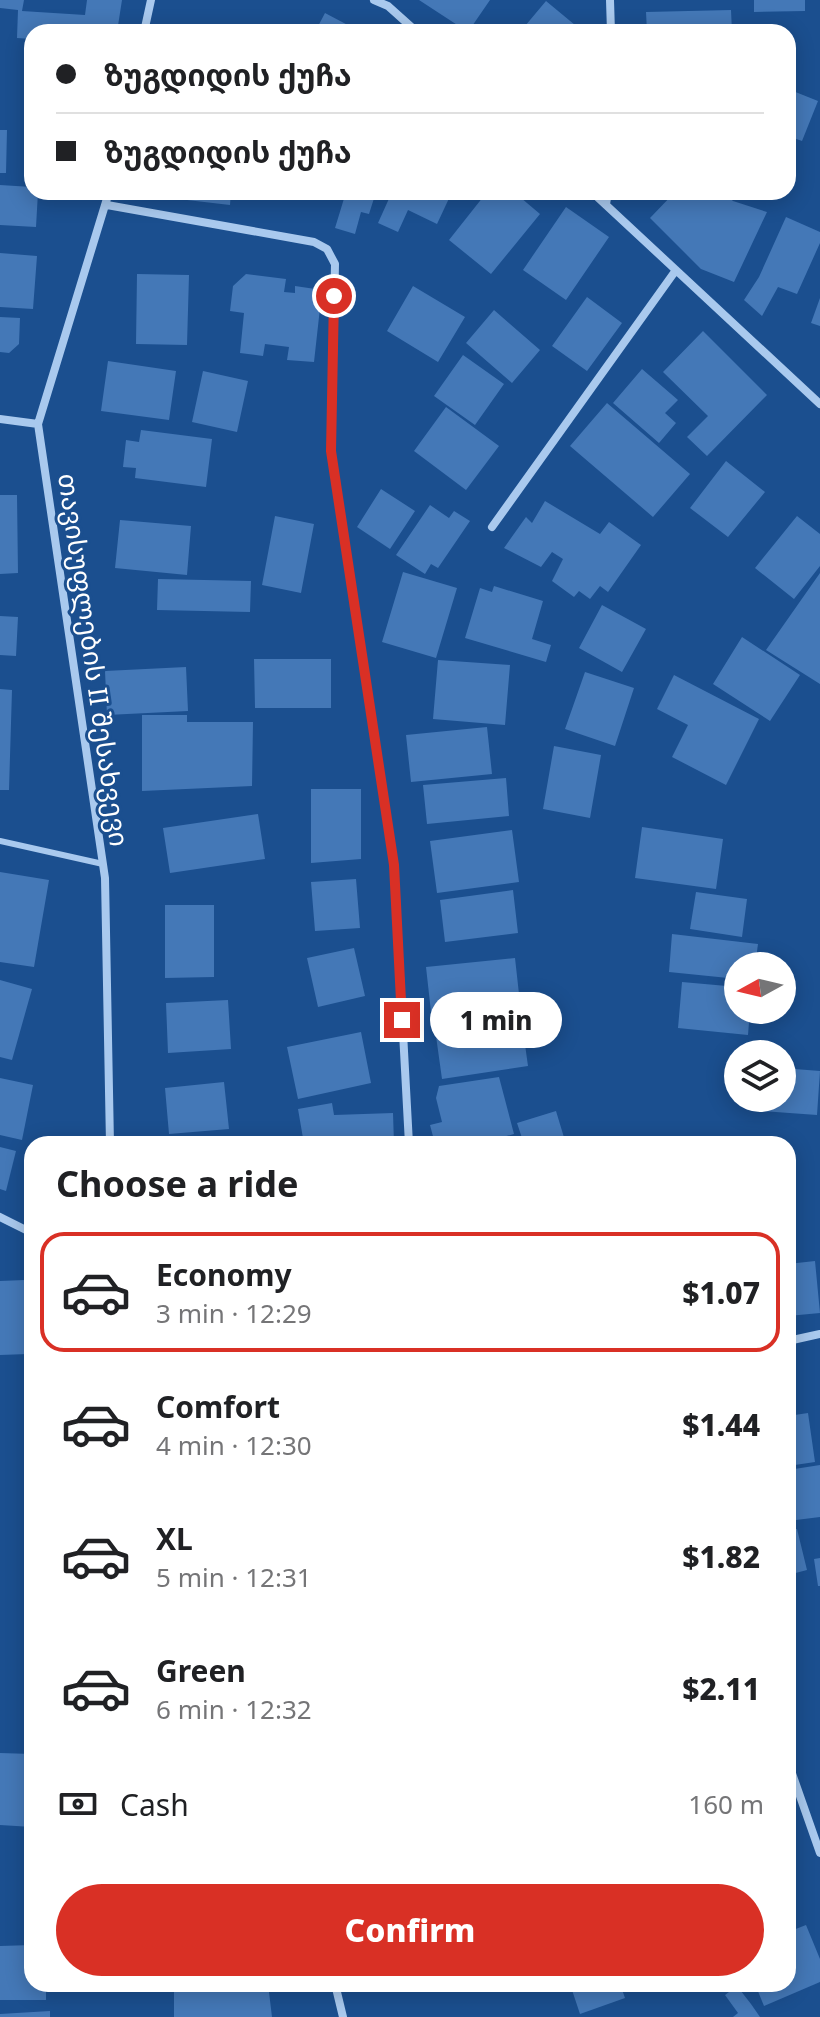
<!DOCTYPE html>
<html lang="en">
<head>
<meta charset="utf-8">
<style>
  body { margin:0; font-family:"Noto Sans","Noto Sans Georgian",sans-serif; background:#f6f6f6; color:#202124; height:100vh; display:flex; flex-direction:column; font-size:30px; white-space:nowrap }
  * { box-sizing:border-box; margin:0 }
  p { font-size:26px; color:#757577 }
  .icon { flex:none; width:44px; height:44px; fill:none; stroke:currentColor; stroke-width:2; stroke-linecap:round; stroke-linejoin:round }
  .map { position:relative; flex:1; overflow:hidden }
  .panel { position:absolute; left:24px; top:1136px; width:772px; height:856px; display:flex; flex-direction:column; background:#fff; border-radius:24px; box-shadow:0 4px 20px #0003 }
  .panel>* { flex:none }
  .top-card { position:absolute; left:24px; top:24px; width:772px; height:176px; border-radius:24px; box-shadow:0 4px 20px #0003; display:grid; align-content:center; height:176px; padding:0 32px; background:#fff }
  .needle { width:52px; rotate:262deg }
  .tools { position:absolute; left:724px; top:952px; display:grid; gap:16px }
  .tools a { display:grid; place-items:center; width:72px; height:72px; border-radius:50%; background:#fff; box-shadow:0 4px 20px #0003; font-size:40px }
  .end { position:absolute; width:36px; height:36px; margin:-18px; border:10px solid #d93025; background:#fff; box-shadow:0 0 0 4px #fff }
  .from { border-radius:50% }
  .bubble { position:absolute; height:56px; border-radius:28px; background:#fff; box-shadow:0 4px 20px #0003; font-size:26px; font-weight:800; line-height:56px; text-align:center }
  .top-card b { display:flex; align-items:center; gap:28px; height:76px; font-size:30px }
  .top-card b+b { border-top:2px solid #e0e0e0 }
  .top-card i { width:20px; height:20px; background:#202124 }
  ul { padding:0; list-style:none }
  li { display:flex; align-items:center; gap:24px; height:120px; margin:0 16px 12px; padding:0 16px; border:4px solid transparent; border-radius:24px }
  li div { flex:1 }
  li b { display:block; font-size:30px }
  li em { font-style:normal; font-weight:800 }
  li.active { border-color:#d93025 }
  li>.icon { width:72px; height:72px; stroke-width:1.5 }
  h2 { padding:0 32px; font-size:36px; line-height:96px }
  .pay { display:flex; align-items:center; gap:20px; height:88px; padding:0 32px; font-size:30px }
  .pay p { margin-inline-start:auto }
  .cta { display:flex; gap:16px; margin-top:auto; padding:16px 32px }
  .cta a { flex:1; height:92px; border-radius:48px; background:#d93025; color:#fff; font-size:32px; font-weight:800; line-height:92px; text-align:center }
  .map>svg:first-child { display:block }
</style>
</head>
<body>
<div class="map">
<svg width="820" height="2017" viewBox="0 0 820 2017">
  <rect width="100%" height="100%" fill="#1b4f8f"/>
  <path fill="#4478b7" d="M0,0H24L22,11L85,15L87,0H122L117,32H32V39L17,38L18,10L0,8Z
    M419,0H490L468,32Z
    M754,0H805V11L754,12Z
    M546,1L575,25L569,32H520Z
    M731,10L732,32H647L646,12Z
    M325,13L361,32H315Z
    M199,24L233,31V32H197Z
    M788,89L818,101L802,141L788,136Z
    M0,130H7L6,173H0Z
    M0,185L32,187V192H38L36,227L0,225Z
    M188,192H231L230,205L187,200Z
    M346,192H376L369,214L361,212L355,234L335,228Z
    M392,192H452L437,224L408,210L398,232L378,223Z
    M487,192H514L540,214L491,274L449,240Z
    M675,192H724L733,201L767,212L734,282L701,269L650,218Z
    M566,207L609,237L566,300L523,270Z
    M786,217L820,232V243L797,294L778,287L762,316L744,300L759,277Z
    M0,253L37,256L33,309L0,307Z
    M137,274L189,275L187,345L136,344Z
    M246,274L286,279L284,292L295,293V286L322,290L314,362L287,360L289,347L265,344L263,356L240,353L244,313L230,311L233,286Z
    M413,286L465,317L438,362L387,331Z
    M587,297L622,323L587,371L552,346Z
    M820,298V326L811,323Z
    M494,310L540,350L512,383L466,343Z
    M0,317L20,318L19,344L9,353L0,352Z
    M703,331L767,395L707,456L687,437L708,416L663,372Z
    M463,355L504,384L475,425L434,396Z
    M108,361L176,371L169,420L101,411Z
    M642,369L678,400L665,413L676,423L659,443L613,403Z
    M203,371L248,381L237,432L192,422Z
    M607,403L690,474L653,517L570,446Z
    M446,407L499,446L466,490L414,451Z
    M141,430L212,439L206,487L135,478L136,468L123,467L126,440L139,442Z
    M726,461L765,492L728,537L690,508Z
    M381,489L415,511L390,549L357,527Z
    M0,495H17L18,573L0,574Z
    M545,501L600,534L609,522L641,545L608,592L600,586L590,599L579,591L574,597L552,581L563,559L552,552L541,567L504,548L526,517L532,523Z
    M430,505L449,518L454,511L470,521L438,568L431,564L425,574L396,555Z
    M275,516L314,524L301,593L262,585Z
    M797,516L820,534V566L794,599L755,568Z
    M120,520L191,526L187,575L115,568Z
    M403,572L457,588L436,658L382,642Z
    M820,573V684L766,650Z
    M158,579L251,581L250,612L157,610Z
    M494,586L543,601L532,639L551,645L546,662L465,638L480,588L492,592Z
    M602,605L646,629L622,672L579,648Z
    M0,616L18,617L16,656L0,655Z
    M742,637L800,675L770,721L713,684Z
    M254,659H331V708H255Z
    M438,660L510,665L505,725L433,719Z
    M186,667L188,711L107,715L105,671Z
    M585,672L634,688L615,746L565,729Z
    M674,675L759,719L726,785L672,757L688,725L657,709Z
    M0,689L12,690L9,790H0Z
    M142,715H187V722H253L252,786L142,791Z
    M487,727L492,774L411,782L406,735Z
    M554,746L601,755L590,818L543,809Z
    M506,778L509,816L427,824L423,785Z
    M311,789H361V859L311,863Z
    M258,814L265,859L170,873L163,828Z
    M642,827L723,839L716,889L635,878Z
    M512,830L519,882L437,893L430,841Z
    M0,872L49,880L34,967L0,962Z
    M356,879L360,928L315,931L311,882Z
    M513,890L518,933L445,942L440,900Z
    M696,892L747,899L742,937L690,929Z
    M165,905H214V977L165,978Z
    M672,934L758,944L755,966H738V979L669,972Z
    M354,948L365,996L318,1007L307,958Z
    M515,958L520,1003L431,1012L426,967Z
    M0,980L32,989L12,1060L0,1057Z
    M682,982L738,987V1010H750L748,1035L678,1028Z
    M228,1000L231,1049L168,1053L166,1003Z
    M522,1023L528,1066L442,1079L436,1036Z
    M361,1032L371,1083L298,1099L287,1047Z
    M782,1068L820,1071L817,1115L747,1110L748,1098H782Z
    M499,1077L514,1134L478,1144H448L447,1141L435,1144L430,1125L442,1122L436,1098L439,1086Z
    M0,1078L33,1085L22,1140L0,1135Z
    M224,1082L229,1129L169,1134L165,1088Z
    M332,1103L334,1115L393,1113L394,1144H304L298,1109Z
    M556,1111L566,1144H524L517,1123Z
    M0,1147L16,1151L6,1191L0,1189Z
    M788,1190L796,1244L788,1245Z
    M815,1261L820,1313L788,1316V1264Z
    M25,1280L28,1354L0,1355V1281Z
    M788,1372L796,1402L788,1403Z
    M808,1413L815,1462L788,1466V1416Z
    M820,1465V1517L788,1521V1470Z
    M797,1529L807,1570L788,1575V1530Z
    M820,1558V1586H818L814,1559Z
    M0,1753L32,1754V1827L0,1825Z
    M788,1860L795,1888L788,1890Z
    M806,1925L820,1959V1982L764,2006L755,1984H788V1932Z
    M32,1945V1984H46V2000H0V1946Z
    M174,1984H268L272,2017H174Z
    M570,1984H620L625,1998L580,2014Z
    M737,1986L751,2004L760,2017H733L738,2013L725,1995Z
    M50,2011V2017H0V2014Z"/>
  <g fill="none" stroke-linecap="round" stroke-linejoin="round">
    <path stroke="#a9c9ee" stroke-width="6" d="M0,841L103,864"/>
    <path stroke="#a9c9ee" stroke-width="8" d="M374,0L388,6L417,32
      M610,0L611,32
      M144,32L151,0
      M109,192L38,424L105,878L110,1144
      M592,192L820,404
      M606,204L608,192
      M107,205L314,242L327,249L335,264L331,451L394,865L409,1144
      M0,419L38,424
      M492,527L676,270
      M0,1217L32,1233
      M788,1341L820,1334
      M788,1762L820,1853
      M335,1984L343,2017"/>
  </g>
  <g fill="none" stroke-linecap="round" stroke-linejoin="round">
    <path stroke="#d93025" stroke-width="10" d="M334,296L331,451L394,865L402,1020"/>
  </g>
  <g text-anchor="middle" stroke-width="6" stroke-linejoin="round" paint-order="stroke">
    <g font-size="26" fill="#fff" stroke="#1b4f8f">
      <text transform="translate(93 660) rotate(82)" y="9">თავისუფლების II შესახვევი</text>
    </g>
  </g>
</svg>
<div class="tools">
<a><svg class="needle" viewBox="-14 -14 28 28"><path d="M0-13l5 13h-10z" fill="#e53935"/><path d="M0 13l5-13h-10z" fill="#757577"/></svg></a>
<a><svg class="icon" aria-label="layers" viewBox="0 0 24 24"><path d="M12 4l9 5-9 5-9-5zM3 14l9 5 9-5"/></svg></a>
</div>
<i class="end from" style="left:334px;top:296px"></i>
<i class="end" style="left:402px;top:1020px"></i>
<div class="bubble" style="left:430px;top:992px;width:132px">1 min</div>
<div class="top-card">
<b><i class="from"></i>ზუგდიდის ქუჩა</b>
<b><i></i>ზუგდიდის ქუჩა</b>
</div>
<section class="panel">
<h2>Choose a ride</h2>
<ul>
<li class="active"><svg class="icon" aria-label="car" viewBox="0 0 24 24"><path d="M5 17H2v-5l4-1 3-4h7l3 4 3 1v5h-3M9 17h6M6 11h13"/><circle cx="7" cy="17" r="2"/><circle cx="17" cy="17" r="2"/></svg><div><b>Economy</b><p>3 min · 12:29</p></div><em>$1.07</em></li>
<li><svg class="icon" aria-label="car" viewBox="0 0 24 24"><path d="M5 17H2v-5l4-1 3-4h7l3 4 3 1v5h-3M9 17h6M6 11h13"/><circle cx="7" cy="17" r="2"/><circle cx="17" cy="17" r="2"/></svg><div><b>Comfort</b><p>4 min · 12:30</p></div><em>$1.44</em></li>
<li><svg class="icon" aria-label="car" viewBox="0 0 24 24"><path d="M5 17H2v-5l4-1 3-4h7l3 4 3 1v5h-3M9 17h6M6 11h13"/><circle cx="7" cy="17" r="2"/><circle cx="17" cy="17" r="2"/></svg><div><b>XL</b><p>5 min · 12:31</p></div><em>$1.82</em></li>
<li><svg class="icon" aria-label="car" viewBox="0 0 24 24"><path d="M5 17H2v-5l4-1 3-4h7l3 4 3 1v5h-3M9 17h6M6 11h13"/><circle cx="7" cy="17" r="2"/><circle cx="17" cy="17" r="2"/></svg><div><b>Green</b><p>6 min · 12:32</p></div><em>$2.11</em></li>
</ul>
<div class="pay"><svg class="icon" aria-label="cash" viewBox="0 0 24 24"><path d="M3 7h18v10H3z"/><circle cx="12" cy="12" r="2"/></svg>Cash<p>160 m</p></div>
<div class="cta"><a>Confirm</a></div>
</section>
</div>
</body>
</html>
